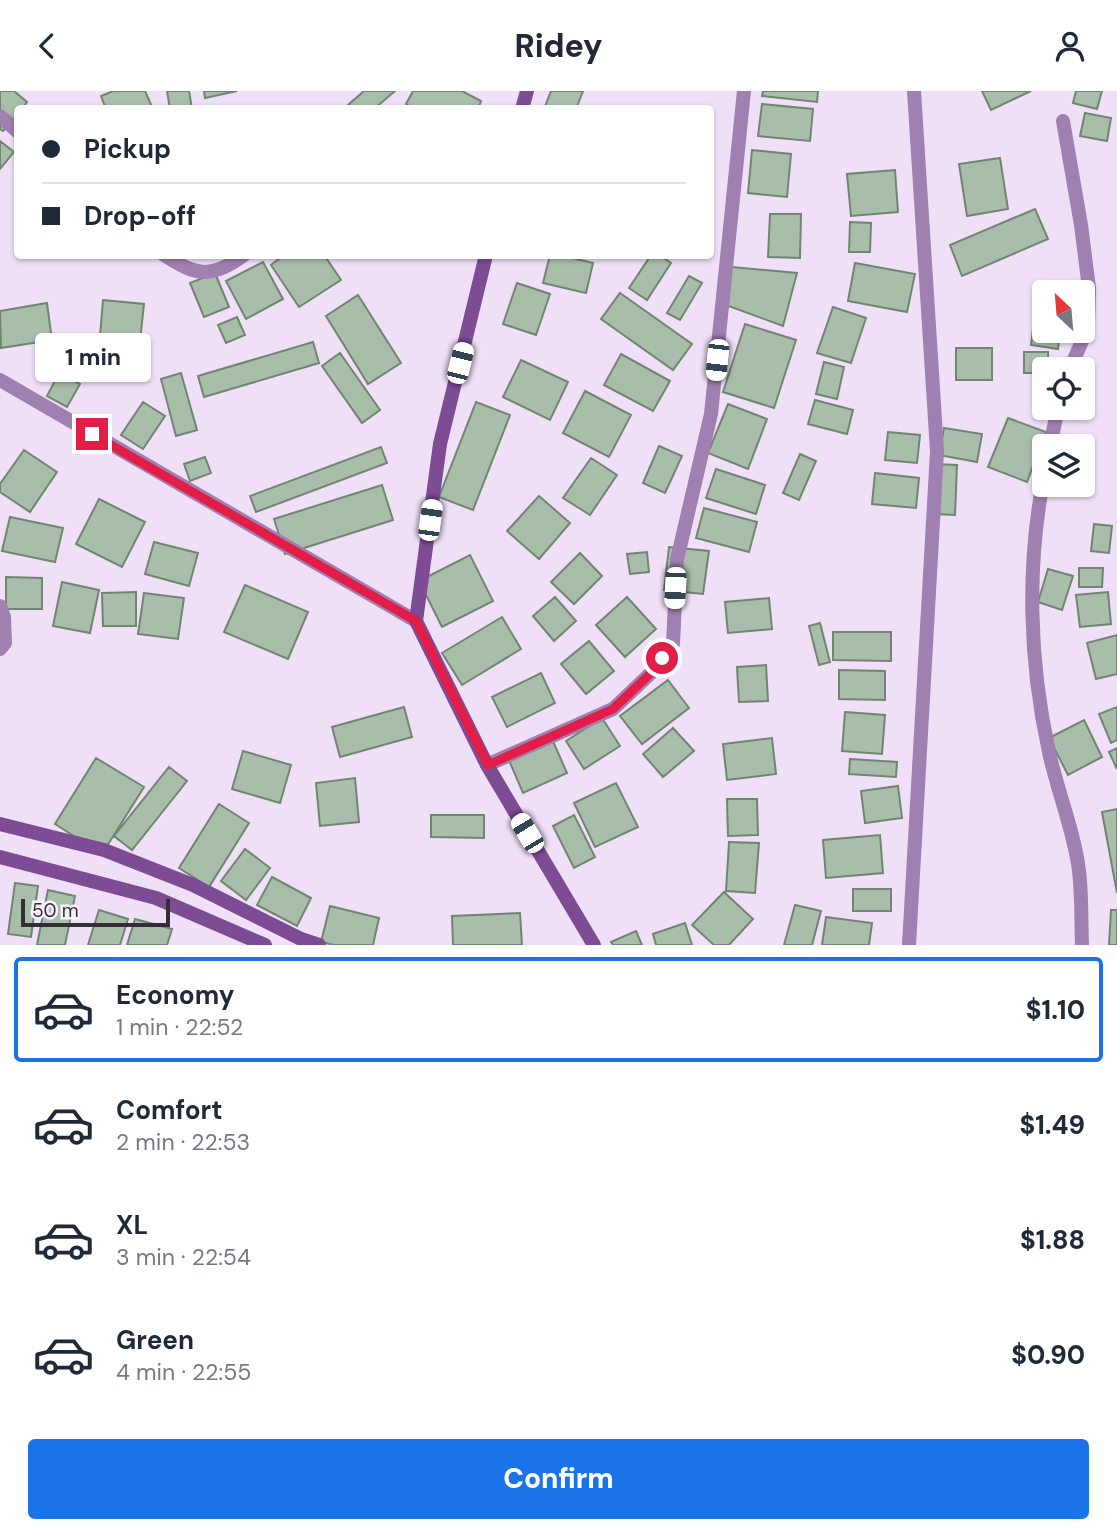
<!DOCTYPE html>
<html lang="en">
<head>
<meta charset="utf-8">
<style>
  body { margin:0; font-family:"DM Sans",sans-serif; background:#f6f6f7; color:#1f2937; height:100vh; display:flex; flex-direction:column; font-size:26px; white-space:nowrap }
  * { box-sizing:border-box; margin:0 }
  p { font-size:23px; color:#747a83 }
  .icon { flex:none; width:38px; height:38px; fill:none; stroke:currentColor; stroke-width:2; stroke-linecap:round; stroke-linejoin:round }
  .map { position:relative; height:854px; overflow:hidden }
  .details { display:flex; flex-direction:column; background:#fff; flex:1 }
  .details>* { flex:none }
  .top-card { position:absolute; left:14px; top:14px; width:700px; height:154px; border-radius:7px; box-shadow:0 2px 5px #0004; display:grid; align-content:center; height:154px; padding:0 28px; background:#fff }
  .needle { width:46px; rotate:334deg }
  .controls { position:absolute; left:1032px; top:189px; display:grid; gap:14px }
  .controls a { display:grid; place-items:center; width:63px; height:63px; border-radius:7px; background:#fff; box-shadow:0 2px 5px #0004; font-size:35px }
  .scale { position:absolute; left:21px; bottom:18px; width:149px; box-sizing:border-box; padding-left:7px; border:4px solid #342e37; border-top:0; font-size:19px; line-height:24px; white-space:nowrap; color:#342e37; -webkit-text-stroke:5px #f9f0fe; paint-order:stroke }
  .end { position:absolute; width:32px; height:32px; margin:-16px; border:9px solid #e11d48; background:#fff; box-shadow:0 0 0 4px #fff }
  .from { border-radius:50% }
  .bubble { position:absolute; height:49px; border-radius:7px; background:#fff; box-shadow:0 2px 5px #0004; font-size:23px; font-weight:800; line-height:49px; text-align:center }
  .car { position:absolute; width:21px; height:42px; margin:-21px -10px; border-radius:9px; box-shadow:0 0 5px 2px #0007; background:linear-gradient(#fff 24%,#345 0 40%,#fff 0 76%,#345 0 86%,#fff 0) }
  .top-card b { display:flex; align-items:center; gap:24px; height:66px; font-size:26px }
  .top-card b+b { border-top:2px solid #e0e1e3 }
  .top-card i { width:18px; height:18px; background:#1f2937 }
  ul { padding:12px 0 0; list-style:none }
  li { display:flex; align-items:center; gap:21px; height:105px; margin:0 14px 10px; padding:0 14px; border:4px solid transparent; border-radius:7px }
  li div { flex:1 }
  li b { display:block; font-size:26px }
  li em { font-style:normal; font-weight:800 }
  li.current { border-color:#1a73e8 }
  li>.icon { width:63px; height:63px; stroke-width:1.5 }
  .primary-button { display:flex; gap:14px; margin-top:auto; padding:14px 28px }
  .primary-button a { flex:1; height:80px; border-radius:7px; background:#1a73e8; color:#fff; font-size:28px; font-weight:800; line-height:80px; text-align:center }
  header { display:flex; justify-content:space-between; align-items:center; height:91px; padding:0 28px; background:#fff; font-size:32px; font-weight:800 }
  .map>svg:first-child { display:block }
</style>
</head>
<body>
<header><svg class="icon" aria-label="back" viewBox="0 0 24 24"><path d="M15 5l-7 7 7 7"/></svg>Ridey<svg class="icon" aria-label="person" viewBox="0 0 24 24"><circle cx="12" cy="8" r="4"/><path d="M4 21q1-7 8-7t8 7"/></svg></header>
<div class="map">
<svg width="1117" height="854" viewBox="0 0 1117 854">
  <rect width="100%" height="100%" fill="#efe0f8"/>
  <path fill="#a9beaa" stroke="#728572" stroke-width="2" d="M0,0H14L27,11L22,18H18V23L3,40L0,38Z
    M113,0H145L153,18H106L101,5Z
    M167,0H189L192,18H170Z
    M204,0H237L205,7Z
    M364,0H395L374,18H351L348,14Z
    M413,0H462L481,10L478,18H414L406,13Z
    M551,0H583L576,18H544Z
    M763,0H818L817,11L762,5Z
    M982,0H1031L991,19Z
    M1076,0H1102L1097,18L1073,12Z
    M762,13L813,18L810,50L758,45Z
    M1085,22L1111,27L1107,50L1080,45Z
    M0,50L14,61L0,78Z
    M752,59L791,63L787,106L748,102Z
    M1000,67L1008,118L967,125L959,73Z
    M895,79L898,121L851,125L847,83Z
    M1035,118L1048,148L962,185L950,154Z
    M770,123H801L800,167L768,166Z
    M850,131L871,132L870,161H849Z
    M284,164H324L341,189L299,216L271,174Z
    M550,164H560L593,172L586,202L543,192Z
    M651,164H660L671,172L647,209L629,197Z
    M263,171L283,208L246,228L226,190Z
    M855,172L915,183L907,221L848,210Z
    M721,175L797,182L783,235L718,211Z
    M215,182L229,216L204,226L190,192Z
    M689,185L702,192L680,229L667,222Z
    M517,192L550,203L536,244L503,233Z
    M1038,198L1065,201H1045V240H1060L1058,258L1031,254Z
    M620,202L692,253L673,279L601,228Z
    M358,204L401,272L368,293L326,225Z
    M103,209L144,213L139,260L99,257Z
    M47,212L52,249L1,257L0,220Z
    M833,216L866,227L851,272L817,262Z
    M237,226L245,244L226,252L218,234Z
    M745,233L796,249L774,317L723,301Z
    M313,251L319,272L204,306L198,285Z
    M956,257H992V289H956Z
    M1024,261H1048V278H1045V282H1024Z
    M340,262L380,319L362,332L322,275Z
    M621,263L670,290L653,320L604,294Z
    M521,269L568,291L550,329L503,306Z
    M824,271L844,276L837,308L816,303Z
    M59,282L80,293L67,316L47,305Z
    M181,282L197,339L176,345L161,288Z
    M585,300L631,324L609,366L563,342Z
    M815,309L853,319L847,343L808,333Z
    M143,311L165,325L143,358L121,344Z
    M476,311L510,324L473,419L439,406Z
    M728,313L767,328L748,378L708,362Z
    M1008,327L1046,341L1027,391L988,376Z
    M944,337L982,343L977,371L939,364Z
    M888,341L920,344L917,372L885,369Z
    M659,355L682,365L665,402L643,392Z
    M381,356L387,372L256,421L250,405Z
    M24,359L57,381L30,421L0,401V393Z
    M800,363L816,370L799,409L783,402Z
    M205,366L211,382L190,390L184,373Z
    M591,367L617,384L590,424L563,407Z
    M935,373L957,374L955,424L933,423Z
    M716,378L765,394L756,423L706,407Z
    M875,382L919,387L916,417L872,413Z
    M382,394L393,429L285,463L274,428Z
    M539,405L570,432L539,468L507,440Z
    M99,408L145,431L122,476L76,453Z
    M704,417L757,431L749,461L696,447Z
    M10,426L63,437L55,471L2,460Z
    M1094,433L1112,435L1109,462L1091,460Z
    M154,451L198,462L189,495L145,483Z
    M669,456L709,460L703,503L664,499Z
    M647,461L649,481L630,483L627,463Z
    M580,462L602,485L574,513L551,491Z
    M470,464L493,510L442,536L419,490Z
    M1079,477H1103L1102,496H1079Z
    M1048,478L1073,485L1062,519L1038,511Z
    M6,486L42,487V518H6Z
    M62,491L99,499L90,542L53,535Z
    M245,494L308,521L288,568L224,541Z
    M136,501V535H103L102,502Z
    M1108,501L1111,533L1080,536L1076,504Z
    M144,502L184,507L178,548L138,543Z
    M555,506L576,530L554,550L533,525Z
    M627,506L656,538L625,566L596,534Z
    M769,507L772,538L728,542L725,511Z
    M502,526L521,558L462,594L442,562Z
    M820,532L830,571L819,574L809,535Z
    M833,541H891V570L833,569Z
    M1117,544V583L1096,588L1087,552Z
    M589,550L614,580L586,603L561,573Z
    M766,574L768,610L739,611L737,576Z
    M839,579L885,580V609L839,608Z
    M541,582L555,612L507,636L492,606Z
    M668,589L689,617L642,653L620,625Z
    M404,616L412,646L340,666L332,636Z
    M1117,616V649L1111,652L1099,623Z
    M845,621L885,624L882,663L842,660Z
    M602,627L620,655L584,678L566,650Z
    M1084,629L1102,666L1068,684L1049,647Z
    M673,637L694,660L663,686L643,663Z
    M772,647L776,683L727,689L723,653Z
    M552,648L567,682L523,702L508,667Z
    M1117,657V678L1109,661Z
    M243,660L291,674L280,712L232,698Z
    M96,667L144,696L102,763L55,733Z
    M850,668L897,671L896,686L849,683Z
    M169,676L187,690L132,759L114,745Z
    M355,687L359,731L320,735L316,692Z
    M616,692L638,736L595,756L574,712Z
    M898,695L902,727L865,732L861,700Z
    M727,708H757L758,744L728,745Z
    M219,713L249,732L209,796L179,777Z
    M1117,718V802L1102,721Z
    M431,724H484V747L431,746Z
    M574,724L595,766L574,777L553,735Z
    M880,744L883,782L826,787L823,749Z
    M729,751L759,752L755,802L726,800Z
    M245,758L270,777L246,809L221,790Z
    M272,786L311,807L297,835L257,814Z
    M15,792L38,795L31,846L8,843Z
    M853,798H891V820H853Z
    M48,799L75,805L65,854H37Z
    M724,801L753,828L729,854H714L692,834Z
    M795,814L821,820L812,854H784Z
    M330,815L379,827L373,854H334L321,851Z
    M99,819L128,828L120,854H88Z
    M1111,819H1117V854H1109Z
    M520,822L522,854H453L452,825Z
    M826,826L872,832L869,854H822Z
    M135,828L172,838L167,854H127Z
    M685,832L692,854H656L653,843Z
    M636,840L642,854H613L611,851Z"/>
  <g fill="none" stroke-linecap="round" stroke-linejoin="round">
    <path stroke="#a07fb1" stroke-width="14" d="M0,25L18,41
      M1063,30L1081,134L1089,197L1088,236L1070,278
      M164,164C196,185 212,188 244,164
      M0,289L416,530
      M1050,355L1058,317
      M1045,381C1026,473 1029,570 1049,661C1057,699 1075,743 1079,780C1082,804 1081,829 1082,854
      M0,515L4,526L5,552L0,558
      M487,674L613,618L652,581L673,553L677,469L711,323L744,0
      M909,854L937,360L914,0"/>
    <path stroke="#7d4c95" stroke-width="14" d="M522,18L527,0
      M486,164L440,353L416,530L487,674L594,854
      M0,733L104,759L193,794L301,848L319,854
      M0,766L156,807L265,854"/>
  </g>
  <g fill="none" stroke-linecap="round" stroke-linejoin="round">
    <path stroke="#e11d48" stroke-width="9" d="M92,343L416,530L488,674L613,618L652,581L662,567"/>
  </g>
</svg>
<div class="controls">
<a><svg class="needle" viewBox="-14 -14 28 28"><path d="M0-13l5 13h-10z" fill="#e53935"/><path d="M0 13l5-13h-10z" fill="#747a83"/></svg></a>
<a><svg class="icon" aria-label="locate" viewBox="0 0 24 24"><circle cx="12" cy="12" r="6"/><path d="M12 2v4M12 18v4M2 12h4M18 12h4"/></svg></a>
<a><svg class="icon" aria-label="layers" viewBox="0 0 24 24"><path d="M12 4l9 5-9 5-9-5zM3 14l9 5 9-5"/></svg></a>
</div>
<div class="scale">50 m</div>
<i class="end from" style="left:662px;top:567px"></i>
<i class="end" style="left:92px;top:343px"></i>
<div class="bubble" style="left:35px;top:242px;width:116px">1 min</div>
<i class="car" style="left:717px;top:269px;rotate:186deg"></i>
<i class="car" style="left:460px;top:272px;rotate:14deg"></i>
<i class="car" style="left:430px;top:429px;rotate:8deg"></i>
<i class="car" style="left:675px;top:497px;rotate:183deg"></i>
<i class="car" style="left:527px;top:742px;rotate:329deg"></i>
<div class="top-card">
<b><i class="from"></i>Pickup</b>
<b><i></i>Drop-off</b>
</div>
</div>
<section class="details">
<ul>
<li class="current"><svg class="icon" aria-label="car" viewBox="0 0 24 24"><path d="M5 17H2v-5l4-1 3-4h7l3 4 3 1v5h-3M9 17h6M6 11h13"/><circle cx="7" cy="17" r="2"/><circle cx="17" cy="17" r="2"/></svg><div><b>Economy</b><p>1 min · 22:52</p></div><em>$1.10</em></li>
<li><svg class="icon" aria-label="car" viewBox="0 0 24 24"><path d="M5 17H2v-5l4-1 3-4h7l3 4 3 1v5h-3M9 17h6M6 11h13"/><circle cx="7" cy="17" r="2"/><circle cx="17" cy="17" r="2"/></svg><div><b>Comfort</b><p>2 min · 22:53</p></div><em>$1.49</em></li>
<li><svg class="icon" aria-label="car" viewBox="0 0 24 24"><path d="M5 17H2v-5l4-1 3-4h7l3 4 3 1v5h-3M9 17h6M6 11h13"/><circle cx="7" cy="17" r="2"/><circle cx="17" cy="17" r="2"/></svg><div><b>XL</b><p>3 min · 22:54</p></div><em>$1.88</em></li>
<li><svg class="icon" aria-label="car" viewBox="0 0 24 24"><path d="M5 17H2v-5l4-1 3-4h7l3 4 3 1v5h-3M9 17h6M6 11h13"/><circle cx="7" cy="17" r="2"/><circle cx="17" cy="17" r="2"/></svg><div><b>Green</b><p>4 min · 22:55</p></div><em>$0.90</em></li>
</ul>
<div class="primary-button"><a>Confirm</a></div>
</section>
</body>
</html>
